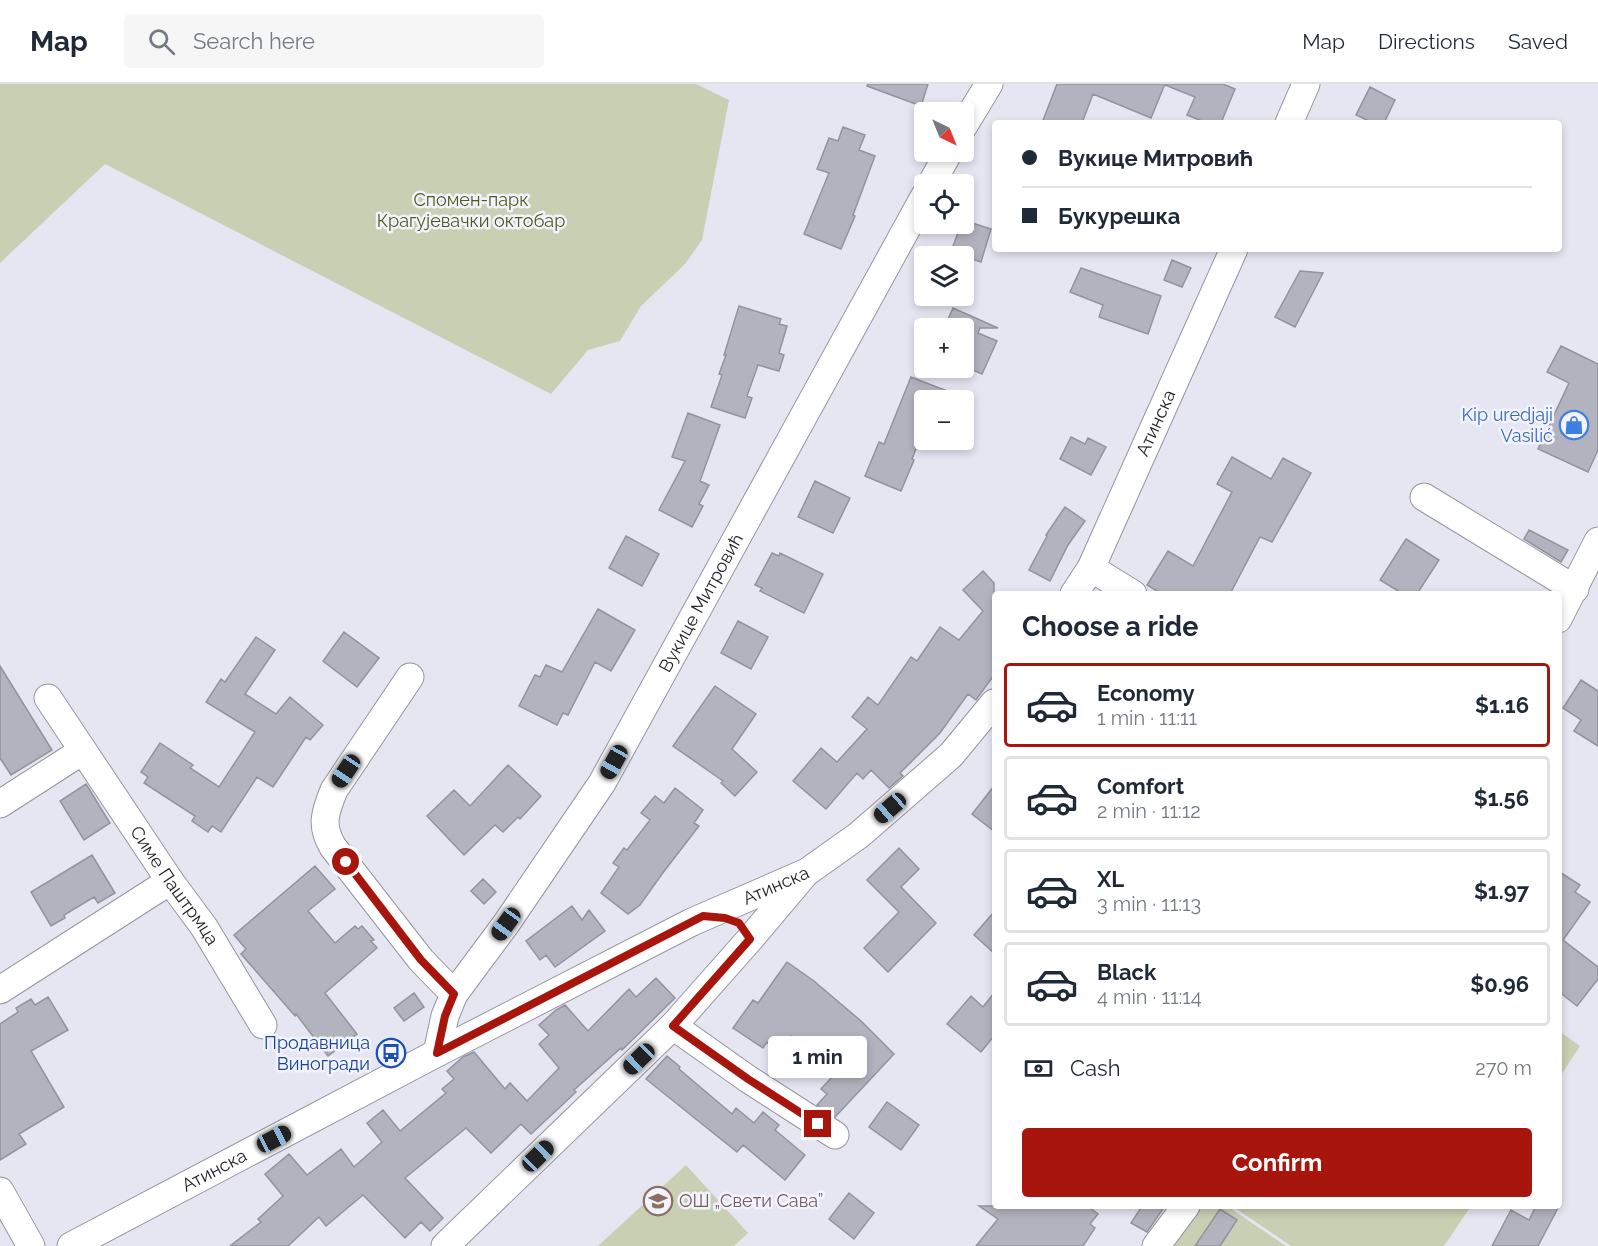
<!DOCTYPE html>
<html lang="en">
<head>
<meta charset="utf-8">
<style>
  body { margin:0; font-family:Raleway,sans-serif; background:#f6f6f7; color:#1f2937; height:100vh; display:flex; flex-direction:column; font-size:22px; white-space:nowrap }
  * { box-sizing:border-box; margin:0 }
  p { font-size:20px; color:#747a83 }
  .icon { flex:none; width:33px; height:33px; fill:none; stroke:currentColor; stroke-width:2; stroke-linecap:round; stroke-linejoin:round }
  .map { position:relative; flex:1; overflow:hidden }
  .panel { position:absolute; left:992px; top:507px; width:570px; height:618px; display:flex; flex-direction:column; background:#fff; border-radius:6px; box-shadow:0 3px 9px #0003 }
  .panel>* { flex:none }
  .guide { position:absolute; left:992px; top:36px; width:570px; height:132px; border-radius:6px; box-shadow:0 3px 9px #0003; display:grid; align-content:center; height:132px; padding:0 30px; background:#fff }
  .needle { width:39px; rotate:137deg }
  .fabs { position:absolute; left:914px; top:18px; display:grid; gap:12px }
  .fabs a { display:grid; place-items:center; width:60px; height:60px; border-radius:6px; background:#fff; box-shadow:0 3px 9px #0003; font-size:30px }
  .end { position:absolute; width:27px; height:27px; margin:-14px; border:8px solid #a8150d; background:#fff; box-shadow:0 0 0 3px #fff }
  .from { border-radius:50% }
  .bubble { position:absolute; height:42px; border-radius:6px; background:#fff; box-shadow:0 3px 9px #0003; font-size:20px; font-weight:700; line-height:42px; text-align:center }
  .car { position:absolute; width:18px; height:36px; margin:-18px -9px; border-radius:8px; box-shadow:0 0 4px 2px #0007; background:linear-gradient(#222 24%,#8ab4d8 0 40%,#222 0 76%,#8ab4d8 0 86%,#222 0) }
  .guide b { display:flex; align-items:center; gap:21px; height:57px; font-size:22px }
  .guide b+b { border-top:2px solid #e0e1e3 }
  .guide i { width:15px; height:15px; background:#1f2937 }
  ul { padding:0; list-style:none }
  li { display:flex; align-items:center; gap:18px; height:84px; margin:0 12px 9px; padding:0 18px; border:3px solid #e0e1e3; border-radius:6px }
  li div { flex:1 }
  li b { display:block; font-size:22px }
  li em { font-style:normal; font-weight:700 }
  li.active { border-color:#a8150d }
  li>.icon { width:54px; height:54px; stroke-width:1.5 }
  h2 { padding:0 30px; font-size:27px; line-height:72px }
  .pay { display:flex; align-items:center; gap:15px; height:66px; padding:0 30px; font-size:22px }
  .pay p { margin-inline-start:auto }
  .action { display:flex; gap:12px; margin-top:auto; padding:12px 30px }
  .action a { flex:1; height:69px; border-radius:6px; background:#a8150d; color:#fff; font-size:24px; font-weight:700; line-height:69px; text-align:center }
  header { display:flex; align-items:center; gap:36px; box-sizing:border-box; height:84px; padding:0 30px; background:#fff; border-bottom:2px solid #e0e1e3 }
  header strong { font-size:28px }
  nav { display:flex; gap:33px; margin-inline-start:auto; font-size:21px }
  .search { width:420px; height:54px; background:#f6f6f7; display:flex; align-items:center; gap:15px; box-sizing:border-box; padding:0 21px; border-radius:6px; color:#747a83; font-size:22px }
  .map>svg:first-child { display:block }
</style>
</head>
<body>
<header>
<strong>Map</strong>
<div class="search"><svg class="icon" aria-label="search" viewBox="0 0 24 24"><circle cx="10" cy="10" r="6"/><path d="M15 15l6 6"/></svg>Search here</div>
<nav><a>Map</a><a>Directions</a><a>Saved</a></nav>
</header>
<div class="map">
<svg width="1598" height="1162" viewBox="0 0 1598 1162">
  <rect width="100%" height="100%" fill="#e5e6f2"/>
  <path fill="#c9cfb3" d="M0,0H696L729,16L702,156L685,180L641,222L620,257L588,266L551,310L105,80L0,179Z
    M1559,947L1580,962L1559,994Z
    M686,1081L748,1149L734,1162H598Z
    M1202,1122H1227L1286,1162H1174Z
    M1232,1122H1471L1444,1162H1291Z"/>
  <path fill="#b2b3be" stroke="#92939e" stroke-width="1.5" d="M868,0H928L921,22L867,2Z
    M1057,0H1165L1151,34L1093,10L1082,39H1042Z
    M1165,0H1223L1235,5L1221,39H1207L1187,31L1195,13L1165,1Z
    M1370,3L1395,16L1384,39H1373L1356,31Z
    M843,43L865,51L859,66L875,72L853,131L855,132L841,165L804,150L829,89L817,85L829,54L838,57Z
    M963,136L991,145L981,178L951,168L961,140H963Z
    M1172,176L1191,184L1182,203L1164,196Z
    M1081,184L1161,212L1148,250L1099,233L1103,221L1070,208Z
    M1300,187L1323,189L1295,243L1275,233Z
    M739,222L781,235L779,240L787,242L779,269L784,271L779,287L758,281L747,312L752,314L745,334L711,323L722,291L719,290L726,271H724Z
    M953,224L998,244H980L978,249L997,257L982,290L964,282L963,283V244H944Z
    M1561,262L1598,280V366L1588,388L1538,365L1569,299L1547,288Z
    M911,293L968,315L924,316V345L912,375L914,376L901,407L865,392L879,358L884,360Z
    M688,329L720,341L700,397L709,401L699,420L703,422L692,443L659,426L685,377L672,373Z
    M1071,353L1085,360L1088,354L1106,363L1091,391L1060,375Z
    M1232,373L1271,395L1283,374L1311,389L1272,458L1260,453L1230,510H1162L1147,501L1168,467L1193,482L1232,408L1217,400Z
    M815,397L850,414L833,449L798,433Z
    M1065,423L1085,437L1068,461L1050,497L1029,486L1047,452L1046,451Z
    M1529,446L1568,466L1561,478L1524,455Z
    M626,452L659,470L642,502L609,484Z
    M1406,455L1439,476L1417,510H1403L1380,496Z
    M772,469L779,472L780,469L823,490L804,529L760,507L762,504L755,501Z
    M983,487L994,499V591L976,616L968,610L940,649L900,689L903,692L889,704L871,686L863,695L857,689L826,725L793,697L821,664L837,678L867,645L852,633L868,613L878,621L911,573L917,577L940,543L959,556L983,527L963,506Z
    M598,525L635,546L611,587L595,578L568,631L563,629L557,641L519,622L535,591L540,593L546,581L562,588Z
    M738,537L768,553L751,585L721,569Z
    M344,548L379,574L357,603L323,577Z
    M256,553L275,566L245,610L276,630L290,613L323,641L310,656L306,653L273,703L257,693L221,748L212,742L208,748L192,737L195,732L144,699L148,693L141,688L160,659L193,681L190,684L219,703L255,648L206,618L221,595L225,598Z
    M0,582L52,666L11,691L0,674Z
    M1581,596L1598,607V662L1574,647L1581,636L1563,624Z
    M715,602L756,630L732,665L757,688L735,712L721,699L723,697L673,662Z
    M508,681L541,712L520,735L518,733L503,748L495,741L464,771L427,732L454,706L470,722Z
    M86,700L110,739L84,756L60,717Z
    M994,702V747L972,730Z
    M675,704L703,726L694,739L699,742L662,790L640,821L628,830L601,809L619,783L613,779L624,764L627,766L650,736L641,729L655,712L664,719Z
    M899,764L919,785L901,803L936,839L888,888L864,864L899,828L867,796Z
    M92,771L115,809L98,819L94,813L64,831L65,834L51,842L31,808Z
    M315,782L335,805L308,827L335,859L355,842L358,845L362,842L374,856L371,857L377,864L325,909L357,950L328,972L296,930L295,932L241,870L246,865L234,851Z
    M1558,787L1580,801L1575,808L1590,818L1563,856L1598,883V895L1577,922L1558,907Z
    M483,795L496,808L484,820L471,807Z
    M572,822L582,836L589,826L605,847L555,883L546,871L540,876L526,857Z
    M994,828V869L974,851Z
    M787,878L814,897L861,937L894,970L835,1033L817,1021L827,1010L821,1005L850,974L791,952L780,968L767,958L763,964L733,944L753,916L758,919Z
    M656,894L675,914L622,966L621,964L574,1006L576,1008L531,1050L521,1040L491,1069L466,1044L405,1094L443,1134L430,1147L421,1138L405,1154L363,1111L326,1142L319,1133L288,1162H230L261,1138L258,1135L283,1112L265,1090L289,1070L307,1091L341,1065L354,1083L382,1058L367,1039L383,1026L400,1047L446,1009L442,1005L454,995L447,987L463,973L474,968L505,1005L510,999L527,1017L559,984L539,960L549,951L539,941L556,926L565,921L588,947L629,905L636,913Z
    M414,909L424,923L404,937L394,924Z
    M994,909V952L981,968L947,940L971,912L983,923Z
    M48,913L68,946L31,967L64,1023L19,1050L26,1060L0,1076V940L18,928L16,924L31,915L35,921Z
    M667,972L680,983L679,985L732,1030L736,1024L754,1039L763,1028L779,1041L775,1046L805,1071L785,1096L743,1061L737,1068L646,995Z
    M887,1018L919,1041L901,1066L869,1043Z
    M849,1109L874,1129L854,1155L829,1135Z
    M979,1122H1087L1098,1130L1090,1140L1095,1144L1083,1162H976L998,1135Z
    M1142,1122H1165L1147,1148L1131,1139Z
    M1536,1122H1559L1538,1162H1492L1511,1126L1529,1136Z
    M1220,1125L1237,1136L1220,1162H1195Z"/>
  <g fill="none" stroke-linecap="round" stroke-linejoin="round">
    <g stroke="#94959f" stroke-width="29">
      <g id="minor">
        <path d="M1289,39L1306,0"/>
        <path d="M963,43L989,0"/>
        <path d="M931,100L949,68"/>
        <path d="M1424,413L1575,505"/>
        <path d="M1091,484L1133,510"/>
        <path id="s1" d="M1074,510L1091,484L1234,165"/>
        <path d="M1558,535L1598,457"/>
        <path d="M410,593L334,706C325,728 320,742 333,763L421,876L454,910"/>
        <path id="s2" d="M82,665L170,797L204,843L263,941"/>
        <path d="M0,720L73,673L82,665L48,614"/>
        <path d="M0,906L170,797"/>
        <path d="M673,942L748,995L835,1051"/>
        <path id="s3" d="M437,969L445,932L454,910L506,840L602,699L924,113"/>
        <path d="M0,1107L31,1162"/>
        <path id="s4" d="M71,1162L437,969L692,838L807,788L859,751L951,671L994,619"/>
        <path d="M445,1162L673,942L750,855L804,791"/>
        <path d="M1156,1162L1186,1122"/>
      </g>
    </g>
    <use href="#minor" stroke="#fff" stroke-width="27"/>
  </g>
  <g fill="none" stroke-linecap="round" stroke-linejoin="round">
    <path stroke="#a8150d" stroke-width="8" d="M346,778L421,876L454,910L445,932L437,969L703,832L725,834L739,839L750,855L673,942L748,995L818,1040"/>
  </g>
  <defs>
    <g id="shop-ring" transform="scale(1.5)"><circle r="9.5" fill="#f3f3ff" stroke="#3f7fe0" stroke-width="1.5"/><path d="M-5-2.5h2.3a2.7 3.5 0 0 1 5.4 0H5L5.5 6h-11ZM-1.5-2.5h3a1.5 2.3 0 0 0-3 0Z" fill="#3f7fe0"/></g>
    <g id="bus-ring" transform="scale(1.5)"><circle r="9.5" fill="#f3f3ff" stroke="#1a4fb4" stroke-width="1.5"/><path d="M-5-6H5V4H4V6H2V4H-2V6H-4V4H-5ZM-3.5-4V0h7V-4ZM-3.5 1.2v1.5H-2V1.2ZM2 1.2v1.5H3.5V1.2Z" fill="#1a4fb4"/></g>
    <g id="school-ring" transform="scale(1.5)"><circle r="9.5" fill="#f3f3ff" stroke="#8d6e63" stroke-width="1.5"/><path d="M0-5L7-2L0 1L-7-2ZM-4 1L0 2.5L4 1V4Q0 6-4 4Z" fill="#8d6e63"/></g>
  </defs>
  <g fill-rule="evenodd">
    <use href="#shop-ring" x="1574" y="341"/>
    <use href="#bus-ring" x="391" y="969"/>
    <use href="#school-ring" x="658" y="1117"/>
  </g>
  <g text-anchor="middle" stroke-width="5" stroke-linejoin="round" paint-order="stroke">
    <g font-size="18" fill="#515b19" stroke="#f3f3ff">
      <text x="471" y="122">Спомен-парк<tspan x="471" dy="21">Крагујевачки октобар</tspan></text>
    </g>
    <g font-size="18" fill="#366cbe" stroke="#f3f3ff" text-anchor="end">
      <text x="1553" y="337">Kip uredjaji<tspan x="1553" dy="21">Vasilić</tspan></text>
    </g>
    <g font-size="18" fill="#242428" stroke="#f3f3ff">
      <text dy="6" stroke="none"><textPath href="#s1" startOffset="190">Атинска</textPath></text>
      <text dy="6" stroke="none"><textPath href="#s3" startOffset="525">Вукице Митровић</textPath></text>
      <text dy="6" stroke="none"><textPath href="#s4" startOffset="792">Атинска</textPath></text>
      <text dy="6" stroke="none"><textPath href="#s2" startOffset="165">Симе Паштрмца</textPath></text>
      <text dy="6" stroke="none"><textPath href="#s4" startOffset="162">Атинска</textPath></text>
    </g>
    <g font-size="18" fill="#164399" stroke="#f3f3ff" text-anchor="end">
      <text x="370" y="965">Продавница<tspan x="370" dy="21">Виногради</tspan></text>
    </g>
    <g font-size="18" fill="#785e54" stroke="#f3f3ff" text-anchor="start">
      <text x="679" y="1123">ОШ „Свети Сава”</text>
    </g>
  </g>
</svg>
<div class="fabs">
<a><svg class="needle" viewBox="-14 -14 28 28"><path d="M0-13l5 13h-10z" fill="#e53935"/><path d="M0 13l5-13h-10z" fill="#747a83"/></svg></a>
<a><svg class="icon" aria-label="locate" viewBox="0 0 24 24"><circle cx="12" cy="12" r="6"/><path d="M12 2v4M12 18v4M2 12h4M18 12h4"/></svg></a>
<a><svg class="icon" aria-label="layers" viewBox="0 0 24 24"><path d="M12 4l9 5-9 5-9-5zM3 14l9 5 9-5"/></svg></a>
<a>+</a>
<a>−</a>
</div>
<i class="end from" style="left:346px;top:778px"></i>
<i class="end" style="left:818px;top:1040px"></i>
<div class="bubble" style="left:768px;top:952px;width:99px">1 min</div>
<i class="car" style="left:614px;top:678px;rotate:209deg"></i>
<i class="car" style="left:346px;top:687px;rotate:214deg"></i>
<i class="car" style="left:890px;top:724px;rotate:229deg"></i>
<i class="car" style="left:506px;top:840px;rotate:216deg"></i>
<i class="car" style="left:639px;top:975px;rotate:226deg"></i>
<i class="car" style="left:274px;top:1055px;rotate:62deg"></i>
<i class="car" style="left:538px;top:1072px;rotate:46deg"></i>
<div class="guide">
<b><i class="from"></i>Вукице Митровић</b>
<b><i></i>Букурешка</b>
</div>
<section class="panel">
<h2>Choose a ride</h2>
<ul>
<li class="active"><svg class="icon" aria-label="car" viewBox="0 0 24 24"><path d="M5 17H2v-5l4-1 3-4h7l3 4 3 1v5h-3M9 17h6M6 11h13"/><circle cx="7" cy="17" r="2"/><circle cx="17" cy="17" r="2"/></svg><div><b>Economy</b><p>1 min · 11:11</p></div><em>$1.16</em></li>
<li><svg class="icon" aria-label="car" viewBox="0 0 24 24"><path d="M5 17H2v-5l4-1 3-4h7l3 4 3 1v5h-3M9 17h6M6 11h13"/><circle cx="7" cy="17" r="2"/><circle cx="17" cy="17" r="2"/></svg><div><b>Comfort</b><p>2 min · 11:12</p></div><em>$1.56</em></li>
<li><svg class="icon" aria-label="car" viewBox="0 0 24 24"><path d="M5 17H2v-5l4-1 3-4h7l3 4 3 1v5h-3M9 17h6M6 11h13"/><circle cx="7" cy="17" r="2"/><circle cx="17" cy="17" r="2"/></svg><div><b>XL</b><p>3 min · 11:13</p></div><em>$1.97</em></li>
<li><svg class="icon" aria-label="car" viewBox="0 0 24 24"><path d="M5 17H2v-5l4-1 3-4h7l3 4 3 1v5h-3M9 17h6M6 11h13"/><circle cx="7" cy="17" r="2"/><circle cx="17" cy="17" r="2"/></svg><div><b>Black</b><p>4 min · 11:14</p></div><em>$0.96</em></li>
</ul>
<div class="pay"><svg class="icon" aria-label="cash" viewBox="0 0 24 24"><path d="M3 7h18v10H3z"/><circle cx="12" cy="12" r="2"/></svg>Cash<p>270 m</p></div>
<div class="action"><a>Confirm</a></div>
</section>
</div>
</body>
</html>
